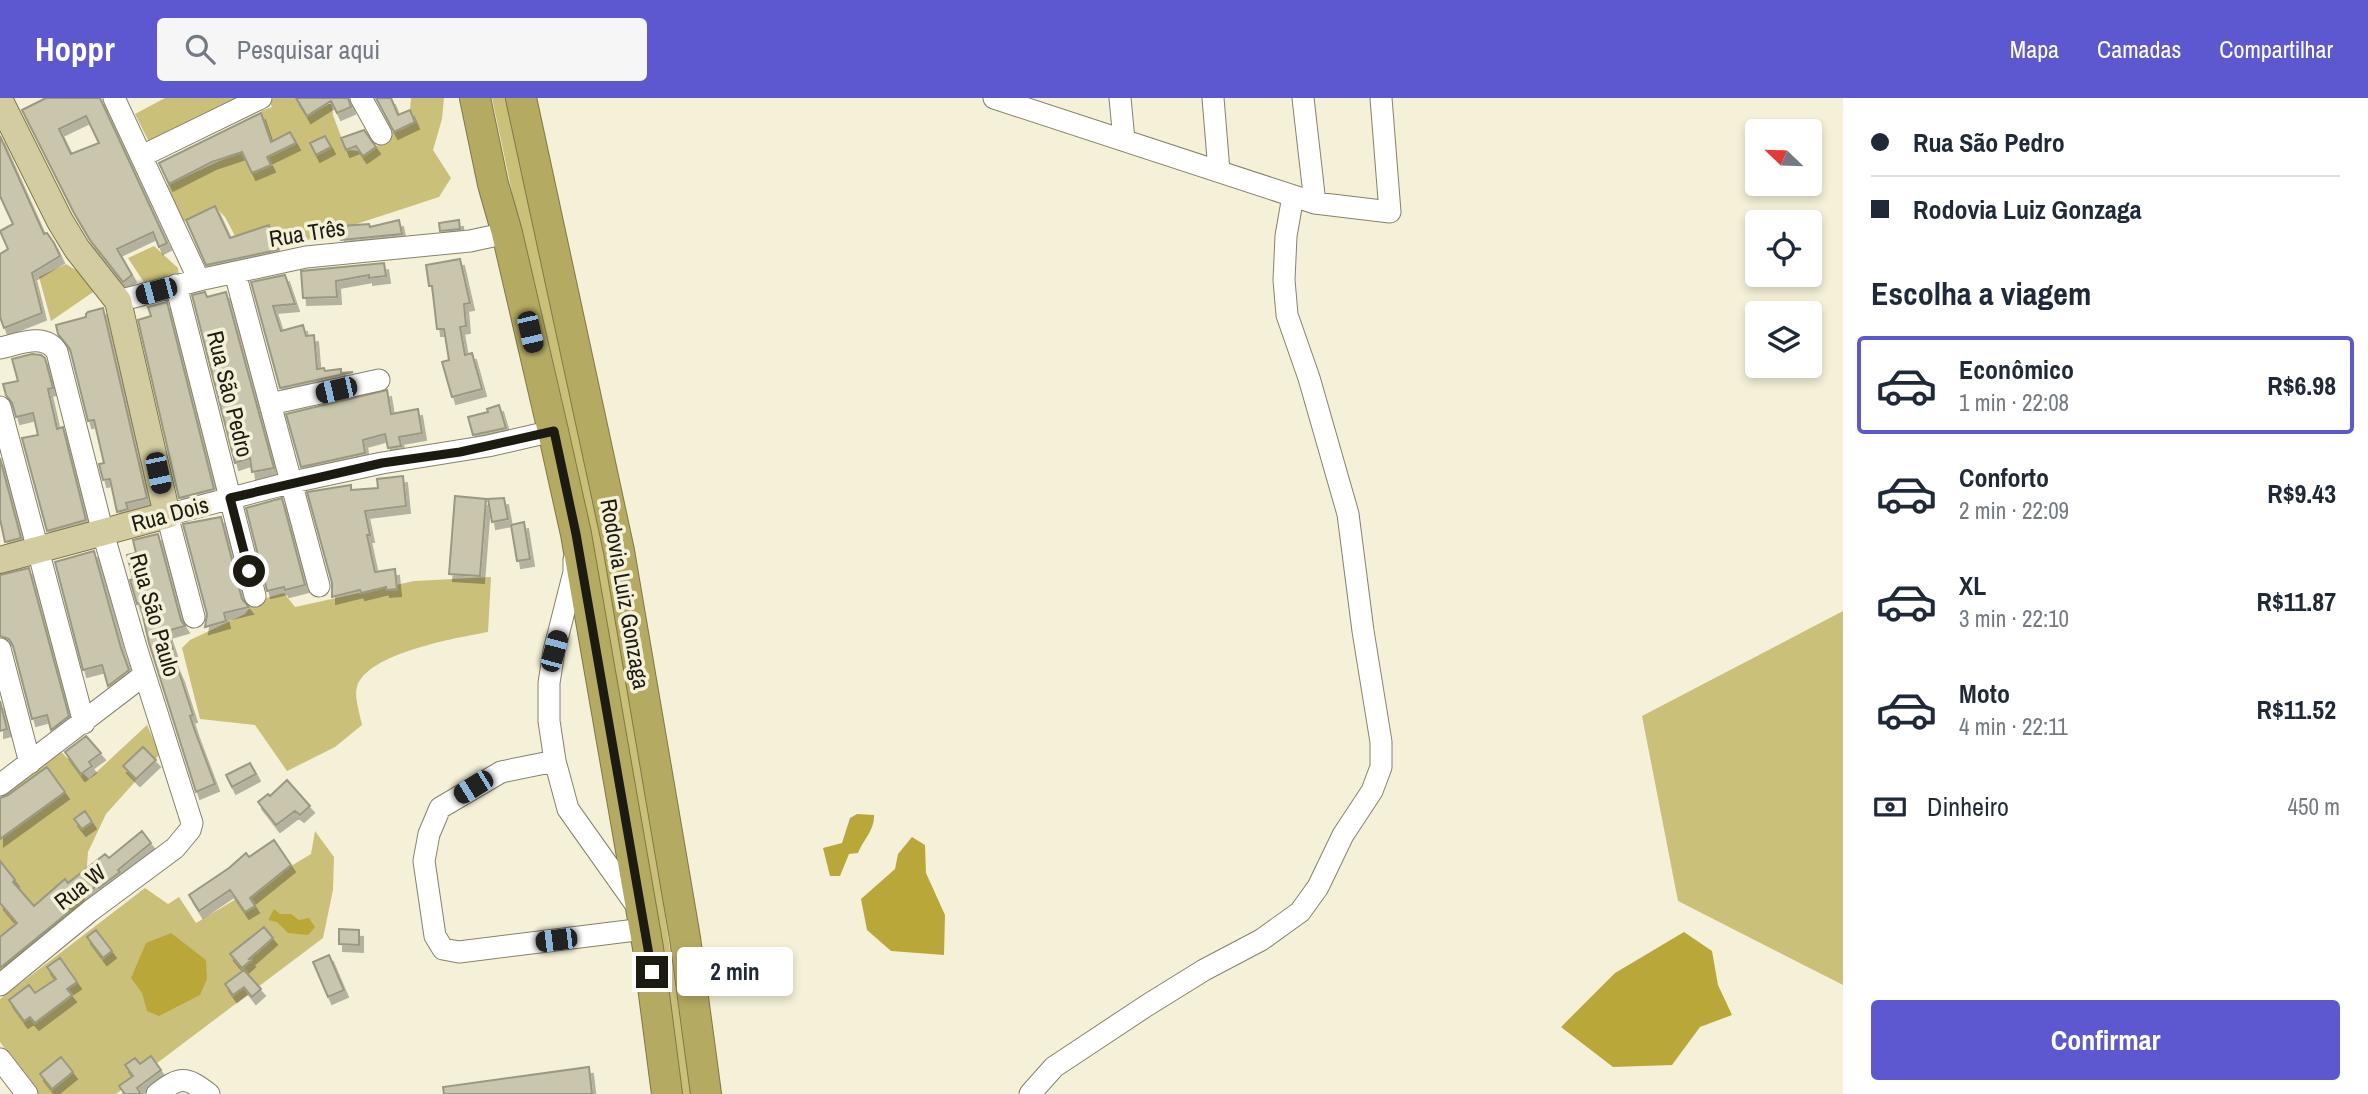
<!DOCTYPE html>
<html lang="pt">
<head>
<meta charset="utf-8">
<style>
  body { margin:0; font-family:"Archivo Narrow",sans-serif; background:#f6f6f7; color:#1f2937; height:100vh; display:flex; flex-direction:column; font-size:26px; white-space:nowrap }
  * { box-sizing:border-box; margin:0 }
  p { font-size:23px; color:#747a83 }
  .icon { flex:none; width:38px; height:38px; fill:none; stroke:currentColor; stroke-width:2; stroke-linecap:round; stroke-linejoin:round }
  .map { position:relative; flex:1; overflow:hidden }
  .details { display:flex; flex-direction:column; background:#fff; width:525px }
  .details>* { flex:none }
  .banner { display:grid; align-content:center; height:154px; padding:0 28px; background:#fff }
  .needle { width:46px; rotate:293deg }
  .fabs { position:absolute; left:1745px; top:21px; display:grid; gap:14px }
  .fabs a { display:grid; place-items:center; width:77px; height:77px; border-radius:7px; background:#fff; box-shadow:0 4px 10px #0003; font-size:35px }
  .end { position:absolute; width:32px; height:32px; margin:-16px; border:9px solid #1c1b12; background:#fff; box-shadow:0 0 0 4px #fff }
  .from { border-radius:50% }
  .bubble { position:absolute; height:49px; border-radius:7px; background:#fff; box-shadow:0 4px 10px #0003; font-size:23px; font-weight:700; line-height:49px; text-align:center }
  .car { position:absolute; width:21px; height:42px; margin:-21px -10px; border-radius:9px; box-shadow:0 0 5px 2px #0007; background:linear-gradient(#222 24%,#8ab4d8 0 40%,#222 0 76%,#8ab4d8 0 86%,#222 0) }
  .banner b { display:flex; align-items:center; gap:24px; height:66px; font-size:26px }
  .banner b+b { border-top:2px solid #e0e1e3 }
  .banner i { width:18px; height:18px; background:#1f2937 }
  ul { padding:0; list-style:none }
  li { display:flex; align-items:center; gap:21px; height:98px; margin:0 14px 10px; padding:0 14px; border:4px solid transparent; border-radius:7px }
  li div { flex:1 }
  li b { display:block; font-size:26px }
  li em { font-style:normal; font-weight:700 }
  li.current { border-color:#5e58d0 }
  li>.icon { width:63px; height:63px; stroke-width:1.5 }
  h2 { padding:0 28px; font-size:32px; line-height:84px }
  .pay { display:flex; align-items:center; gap:18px; height:77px; padding:0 28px; font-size:26px }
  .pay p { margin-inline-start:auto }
  .primary-button { display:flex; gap:14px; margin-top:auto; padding:14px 28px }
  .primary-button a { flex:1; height:80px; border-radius:7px; background:#5e58d0; color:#fff; font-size:28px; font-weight:700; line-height:80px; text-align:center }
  header { display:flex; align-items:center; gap:42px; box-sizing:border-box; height:98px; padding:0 35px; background:#5e58d0; color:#fff }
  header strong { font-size:33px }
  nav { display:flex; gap:38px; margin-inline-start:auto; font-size:24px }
  .search { width:490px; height:63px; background:#f6f6f7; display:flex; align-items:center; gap:18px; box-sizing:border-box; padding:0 24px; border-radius:7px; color:#747a83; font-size:26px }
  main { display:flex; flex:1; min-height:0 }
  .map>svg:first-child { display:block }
</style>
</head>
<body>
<header>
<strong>Hoppr</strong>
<div class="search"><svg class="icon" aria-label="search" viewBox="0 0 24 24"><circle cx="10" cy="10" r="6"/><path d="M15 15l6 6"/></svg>Pesquisar aqui</div>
<nav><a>Mapa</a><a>Camadas</a><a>Compartilhar</a></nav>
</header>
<main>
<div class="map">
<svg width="1843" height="996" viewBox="0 0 1843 996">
  <defs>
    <filter id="shadow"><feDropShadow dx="4" dy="7" stdDeviation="0" flood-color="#0004"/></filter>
  </defs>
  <rect width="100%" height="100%" fill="#f5f1d8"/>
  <path fill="#cbc079" d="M165,0H240L149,44L135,16Z
    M274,0H296L307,18L332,4L333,17L346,52L359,53L363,58L376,49L388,36L415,24L410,12L411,0H444L442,21L433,52L451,80L439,99L277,152L269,128L235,138L225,119L215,109L183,124L167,87L267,41L261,13L272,9L269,2Z
    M492,0H510L628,564L691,996H678L635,709L562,302L520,132Z
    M154,148L178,170L180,184L147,189L128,160Z
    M66,166L102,188L51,223L39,179Z
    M491,479L488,534C456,540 367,555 357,589C354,599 360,616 362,627L335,649L287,673L255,627L200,621L182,550L190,542L245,516L255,503L284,495L295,509L414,483Z
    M1843,513V887L1678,803L1642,618Z
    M147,627L160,656L106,716L88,754L84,809L0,874V717L7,692L58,651L89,681Z
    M315,733L334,759L333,792L323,840L116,996H38L0,944V901L145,790L168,806L179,799L196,825L311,756Z"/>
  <path fill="#b9a839" d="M857,716L874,717C875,732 863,742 858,755L849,756L840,778H830L823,750L842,745L850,720Z
    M912,739L925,747L926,775L945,817L944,857L891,853L867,832L861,801L895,771L898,756Z
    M274,811L280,816H291L299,822L309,820L315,829L308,837L288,835L277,824L268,822Z
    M1684,834L1712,853L1718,887L1732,917L1700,929L1672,967L1613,969L1561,929L1615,875Z
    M171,835L206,862L207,881L200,897L159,918L147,913L142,895L131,880L146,845Z"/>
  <path fill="#c9c6ad" stroke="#9b9881" stroke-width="2" fill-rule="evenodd" filter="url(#shadow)" d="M46,0H100L167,145L159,149L153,134L117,151L132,177L123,184L90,142L74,115L22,12ZM86,18L99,45L71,56L59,31Z
    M296,0H348L351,9L337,15L331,3L307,18Z
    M376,0H391L398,17L410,12L415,24L394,34Z
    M261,15L271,44L290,34L296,45L267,59L271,67L252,75L242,54L212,64L169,86L159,65Z
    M364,32L376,49L363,58L356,48L346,52L341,40Z
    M0,38L44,136L47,135L54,145L60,158L32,175L42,215L4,230L0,219V156L8,151L0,133L13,126L0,98Z
    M325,38L331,49L316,57L310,45Z
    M215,108L230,140L269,127L277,152L206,167L186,122Z
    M399,122L402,136L341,142V128L369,126L370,129Z
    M459,122L460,131L440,133L439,125Z
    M460,161L470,205L464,206L466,228L460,229L465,257L472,255L482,291L452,299L442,264L449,262L444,231H437L432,188H429L426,167Z
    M384,165L386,178L369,180V177L336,183L337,199L303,200L301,173Z
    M285,177L295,206L273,208L281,233L303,227L306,238L314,237L317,271L324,270L325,273L341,271V275L353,274L280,290L251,184Z
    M205,194L207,199L226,194L274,370L252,374L250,360L235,365L192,197Z
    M167,204L214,391L179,400L138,222L151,218L148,209Z
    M103,210L147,400L126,405L128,411L117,414L110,381L103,382L99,366L104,365L94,322L88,323L70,251L58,236L56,227L86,219V216L88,214Z
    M32,256L41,257L45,260L53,290L48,291L57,331L63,329L86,422L47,433L22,340L38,337L33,315L16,319L12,305L6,297L3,286L18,283L12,261Z
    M387,292L391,316L418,311L422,335L399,339L401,348L388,350L385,336L363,342L365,355L301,369L286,316Z
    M499,307L506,330L473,337L468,319L488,314L487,311Z
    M0,360L21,440L5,444L0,421Z
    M403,378L406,408L365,413L370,437H367L375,474L395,471L397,491L386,492V489L361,495L360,492L332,499V485L307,394L351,387V392L378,390L377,381Z
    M455,398L486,401L480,478L449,476Z
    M282,400L305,487L285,492L284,489L267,493L246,410Z
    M504,400L508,421L492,424L488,401Z
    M221,419L242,501L249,509L224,515L226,523L205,529L207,516L183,426Z
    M524,424L530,461L517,463L511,427Z
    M158,436L181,522L185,528L167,533L173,551L169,552L180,577L193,617L190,618L195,633L215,686L196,694L149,545L140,505L137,506L130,482L133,481L127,457L136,455L133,442Z
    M94,453L121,550L129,572L108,588L102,567L83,572L55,464Z
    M29,470L69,618L51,632L47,617L32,621L13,548L9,541L0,538V477Z
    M0,603L7,631L0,633Z
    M86,638L101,655L89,664L92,668L81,676L65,654Z
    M143,649L156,662L136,681L123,668Z
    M250,665L256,676L232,689L226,677Z
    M47,669L65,694L0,741V700L8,697Z
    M287,682L310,708L300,717L295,713L276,727L258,704L268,696L270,698Z
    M85,713L92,724L82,731L74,721Z
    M142,733L151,745L118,772L120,774L99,790L96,788L68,811L70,813L0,870V839L17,825L0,805V763L15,782L13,784L34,808L65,781L68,785L105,756L109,760Z
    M274,742L291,767L250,800L255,808L245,814L230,792L199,813L189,797L229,770L246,755L249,759Z
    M264,829L273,840L249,861L251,862L242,870L230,856Z
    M339,831L359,832V847L339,846Z
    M96,832L112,853L103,860L87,839Z
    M329,857L344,892L328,899L313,864Z
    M60,860L77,884L67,891L72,897L35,925L30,919L24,923L9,902L29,887L35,895L56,881L47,869Z
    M244,872L261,891L252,899L244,889L233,897L225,886Z
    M151,958L161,972L137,990L141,996H125L119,988L133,978L125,967L135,960L140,966Z
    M61,959L73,974L52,991L40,976Z
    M589,969L592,996H444L443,989Z"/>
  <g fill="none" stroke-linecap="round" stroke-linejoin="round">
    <g stroke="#85826c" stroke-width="23">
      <path id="minor" d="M114,0L199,182
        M361,0L381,36
        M994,0L1315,105L1390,114L1381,0
        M1120,0L1124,42
        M1213,0L1219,73
        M1303,0L1315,105
        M142,58L261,0
        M235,175L319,488
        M176,187L255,498
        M118,203L199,182L306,159L470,143L507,135
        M0,250C19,246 45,234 57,254L103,435L136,549L192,725L190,732L175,750L90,813L0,887
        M270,306L379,282
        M0,309L84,625
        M574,462V474L554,553L549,585V623L555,663L568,711L639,811
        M194,519L167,417L293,384L382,365L488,348L553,333
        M0,551L30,665
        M555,663L501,674L440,710L429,736L424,763L435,838L443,851L459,854L644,831
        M0,687L144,577
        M0,961L27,996
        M157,996C180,978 186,978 209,996
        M1030,996L1054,969L1146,908L1204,872L1261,842L1300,814L1318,789L1343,737L1372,693L1381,669V644L1363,533L1348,416L1309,280L1287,217L1284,182L1286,138L1293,98"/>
    </g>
    <g stroke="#7f7846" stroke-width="28">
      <path id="major" d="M0,3L60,123L77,151L118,203L167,417L0,462"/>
    </g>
    <g stroke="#7f7846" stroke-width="32">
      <path id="highway" d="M475,0L493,86L507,135L553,333L576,436L648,850L667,996
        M521,0L619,453L685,840L706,996"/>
    </g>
    <use href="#minor" stroke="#fff" stroke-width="21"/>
    <use href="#major" stroke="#d3cca1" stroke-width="26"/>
    <use href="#highway" stroke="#b5aa62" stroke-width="30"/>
  </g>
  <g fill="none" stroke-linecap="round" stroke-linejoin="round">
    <path stroke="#1c1b12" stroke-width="9" d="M249,473L230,400L382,365L460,354L554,333L576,436L652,874"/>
  </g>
  <g text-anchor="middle" stroke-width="7" stroke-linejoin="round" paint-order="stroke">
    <g font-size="23" fill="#1c1b12" stroke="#f5f1d8">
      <text transform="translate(307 135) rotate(-9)" y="8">Rua Três</text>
      <text transform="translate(230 296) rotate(76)" y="8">Rua São Pedro</text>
      <text transform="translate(170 416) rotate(-15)" y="8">Rua Dois</text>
      <text transform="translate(625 496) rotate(80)" y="8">Rodovia Luiz Gonzaga</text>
      <text transform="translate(155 517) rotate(74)" y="8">Rua São Paulo</text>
      <text transform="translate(80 789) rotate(-38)" y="8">Rua W</text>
    </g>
  </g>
</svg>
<div class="fabs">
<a><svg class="needle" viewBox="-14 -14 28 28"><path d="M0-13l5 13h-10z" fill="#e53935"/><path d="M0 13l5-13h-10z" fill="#747a83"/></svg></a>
<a><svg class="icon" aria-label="locate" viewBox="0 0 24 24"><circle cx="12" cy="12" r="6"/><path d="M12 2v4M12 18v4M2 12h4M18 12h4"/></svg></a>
<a><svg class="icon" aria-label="layers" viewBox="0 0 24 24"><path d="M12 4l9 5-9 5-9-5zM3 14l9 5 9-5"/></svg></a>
</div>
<i class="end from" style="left:249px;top:473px"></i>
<i class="end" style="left:652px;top:874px"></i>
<div class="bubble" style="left:677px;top:849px;width:116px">2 min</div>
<i class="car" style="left:156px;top:193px;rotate:255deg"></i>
<i class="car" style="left:530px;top:234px;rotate:167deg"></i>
<i class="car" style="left:336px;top:292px;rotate:257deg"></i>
<i class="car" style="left:158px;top:375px;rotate:168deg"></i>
<i class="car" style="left:554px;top:553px;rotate:15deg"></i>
<i class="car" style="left:473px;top:689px;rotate:238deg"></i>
<i class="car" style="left:556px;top:842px;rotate:263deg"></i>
</div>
<section class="details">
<div class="banner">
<b><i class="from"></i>Rua São Pedro</b>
<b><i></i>Rodovia Luiz Gonzaga</b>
</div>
<h2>Escolha a viagem</h2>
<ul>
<li class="current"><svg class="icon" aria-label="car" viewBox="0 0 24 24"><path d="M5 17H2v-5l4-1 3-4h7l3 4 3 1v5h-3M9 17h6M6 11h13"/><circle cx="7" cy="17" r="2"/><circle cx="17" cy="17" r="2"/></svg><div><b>Econômico</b><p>1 min · 22:08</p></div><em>R$6.98</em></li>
<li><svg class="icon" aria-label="car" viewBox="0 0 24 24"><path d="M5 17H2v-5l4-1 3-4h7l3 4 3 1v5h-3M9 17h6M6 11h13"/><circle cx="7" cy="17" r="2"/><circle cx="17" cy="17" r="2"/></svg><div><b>Conforto</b><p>2 min · 22:09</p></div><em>R$9.43</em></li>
<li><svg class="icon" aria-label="car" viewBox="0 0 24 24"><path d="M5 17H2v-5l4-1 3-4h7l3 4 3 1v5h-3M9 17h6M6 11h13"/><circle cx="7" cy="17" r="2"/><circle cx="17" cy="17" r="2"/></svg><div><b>XL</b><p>3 min · 22:10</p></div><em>R$11.87</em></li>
<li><svg class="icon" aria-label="car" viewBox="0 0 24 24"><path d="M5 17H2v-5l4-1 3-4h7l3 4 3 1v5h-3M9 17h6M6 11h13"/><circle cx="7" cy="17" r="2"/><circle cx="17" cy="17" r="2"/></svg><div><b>Moto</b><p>4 min · 22:11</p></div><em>R$11.52</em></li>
</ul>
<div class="pay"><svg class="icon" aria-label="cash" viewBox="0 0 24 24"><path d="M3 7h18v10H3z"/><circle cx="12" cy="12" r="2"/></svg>Dinheiro<p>450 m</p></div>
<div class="primary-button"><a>Confirmar</a></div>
</section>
</main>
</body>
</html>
